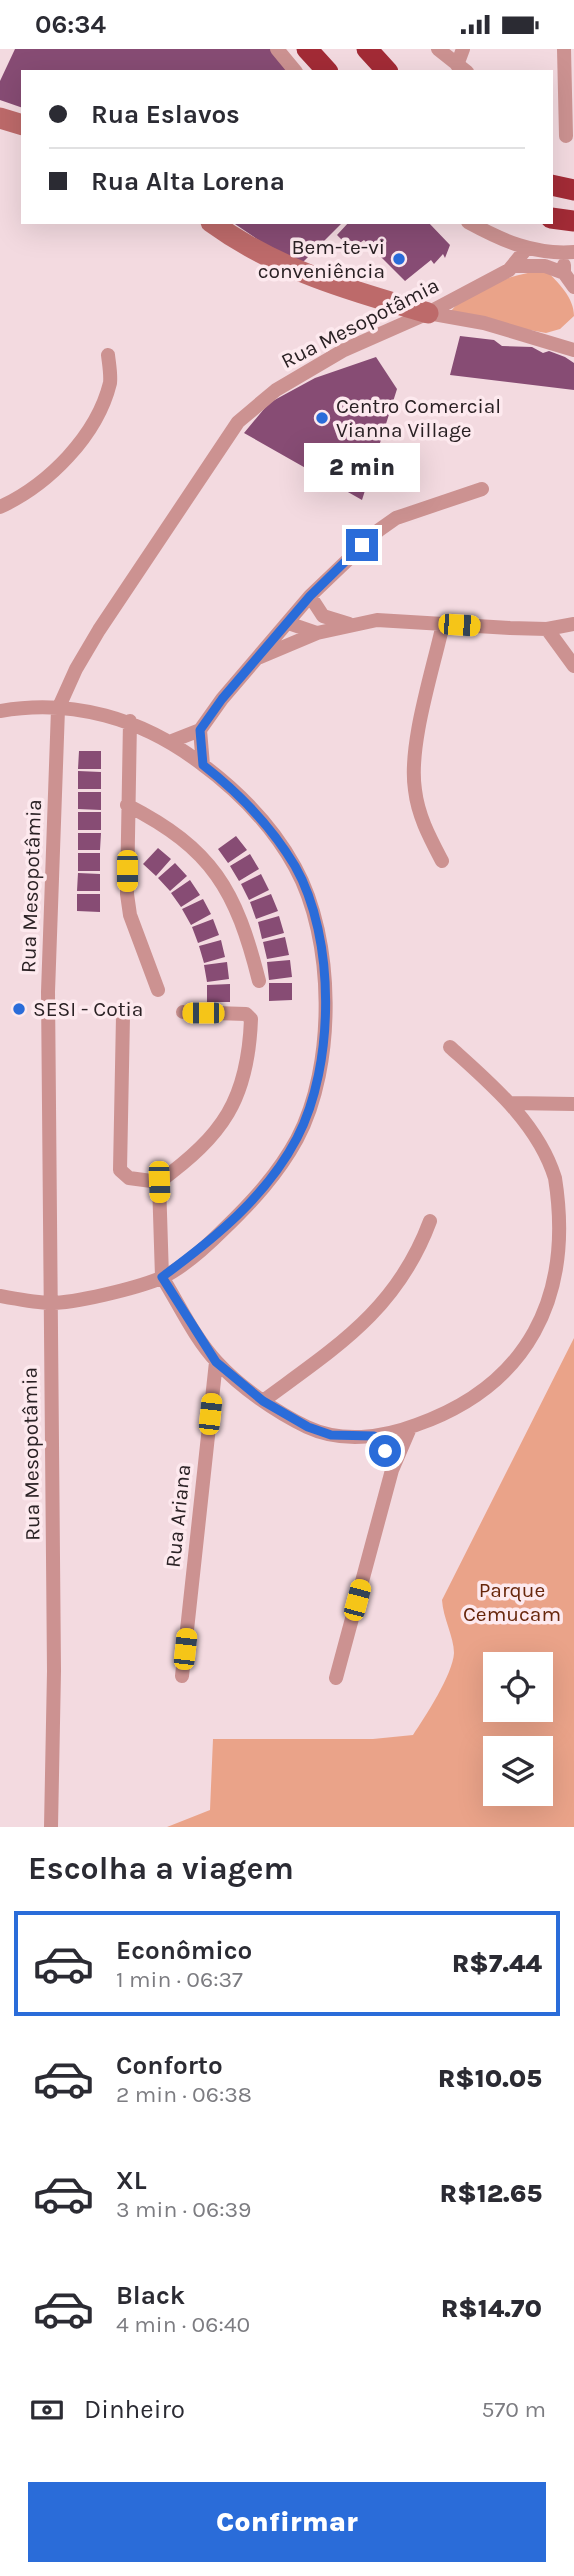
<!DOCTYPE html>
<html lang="pt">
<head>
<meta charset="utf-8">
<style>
  body { margin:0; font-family:Karla,sans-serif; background:#f2f2f3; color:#2b2b33; height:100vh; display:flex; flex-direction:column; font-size:26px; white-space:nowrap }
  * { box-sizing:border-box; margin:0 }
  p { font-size:23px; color:#7c7c81 }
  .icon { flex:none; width:38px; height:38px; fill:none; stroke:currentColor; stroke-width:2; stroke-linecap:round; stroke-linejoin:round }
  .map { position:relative; height:1778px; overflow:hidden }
  .panel { display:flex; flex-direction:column; background:#fff; flex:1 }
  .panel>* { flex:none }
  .top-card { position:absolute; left:21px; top:21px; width:532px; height:154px; border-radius:0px; box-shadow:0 7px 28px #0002; display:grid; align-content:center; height:154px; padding:0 28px; background:#fff }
  .fabs { position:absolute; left:483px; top:1603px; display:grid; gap:14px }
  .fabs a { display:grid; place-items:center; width:70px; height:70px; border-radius:0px; background:#fff; box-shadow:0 7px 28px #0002; font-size:35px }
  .end { position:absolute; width:32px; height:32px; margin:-16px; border:9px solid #2a6cd9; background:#fff; box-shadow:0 0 0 4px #fff }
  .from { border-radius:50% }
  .bubble { position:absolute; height:49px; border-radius:0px; background:#fff; box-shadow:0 7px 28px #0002; font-size:23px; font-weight:800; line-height:49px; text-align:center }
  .car { position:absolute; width:21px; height:42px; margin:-21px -10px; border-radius:9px; box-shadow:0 0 5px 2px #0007; background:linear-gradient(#f5c518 24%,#345 0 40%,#f5c518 0 76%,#345 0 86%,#f5c518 0) }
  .top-card b { display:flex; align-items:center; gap:24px; height:66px; font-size:26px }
  .top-card b+b { border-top:2px solid #e1e1e2 }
  .top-card i { width:18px; height:18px; background:#2b2b33 }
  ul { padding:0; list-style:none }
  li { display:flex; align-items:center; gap:21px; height:105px; margin:0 14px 10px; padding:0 14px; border:4px solid transparent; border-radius:0px }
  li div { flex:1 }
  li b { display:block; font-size:26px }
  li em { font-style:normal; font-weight:800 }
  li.on { border-color:#2a6cd9 }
  li>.icon { width:63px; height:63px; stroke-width:1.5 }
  h2 { padding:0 28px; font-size:32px; line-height:84px }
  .pay { display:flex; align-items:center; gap:18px; height:77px; padding:0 28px; font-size:26px }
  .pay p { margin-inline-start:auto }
  .button { display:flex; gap:14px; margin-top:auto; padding:14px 28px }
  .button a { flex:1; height:80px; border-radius:0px; background:#2a6cd9; color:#fff; font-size:28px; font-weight:800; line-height:80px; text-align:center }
  .status { display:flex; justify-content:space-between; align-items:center; height:49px; padding:0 35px; background:#fff; direction:ltr }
  .status svg { height:19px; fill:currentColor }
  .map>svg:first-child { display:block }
</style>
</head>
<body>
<div class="status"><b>06:34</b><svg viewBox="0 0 49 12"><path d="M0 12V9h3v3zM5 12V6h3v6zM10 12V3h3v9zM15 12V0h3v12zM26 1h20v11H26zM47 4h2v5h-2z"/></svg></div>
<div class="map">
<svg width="574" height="1778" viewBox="0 0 574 1778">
  <rect width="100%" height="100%" fill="#f3dae0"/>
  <path fill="#eaa389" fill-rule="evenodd" d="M546,221C558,234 574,248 574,267L560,280L546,284L448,266C467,238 514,225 546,221Z
    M574,1289V1778H167L210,1761L213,1690H373L413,1686C425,1668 453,1625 454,1604C454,1588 443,1569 442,1551ZM495,1615H541V1661H495ZM495,1699H541V1745H495Z"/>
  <path fill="#874c74" d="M15,0H273L290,23H23V59L0,51V32Z
    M232,173H343L298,218Z
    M349,173H428L450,196L445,209L443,205L434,215L431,211L405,232L364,191L351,200L337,186Z
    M460,287L494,291L502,297L532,298L543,304L549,302L565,308L574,314V341L450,326Z
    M376,308L397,340L362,451L244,384L269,354L315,329Z
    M79,702H101V720H78Z
    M78,722L101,723V740H78Z
    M78,743H101V761L78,760Z
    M78,763H101V781H78Z
    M78,784H101L100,801H78Z
    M236,787L247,801L228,814L218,800Z
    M158,799L171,810L156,827L143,815Z
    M78,804H100V822H78Z
    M250,805L259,820L239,832L230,817Z
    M175,814L187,827L170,842L158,829Z
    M78,824L100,825V842H77Z
    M261,825L269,841L249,851L241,835Z
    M190,831L200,846L181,858L171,844Z
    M77,845H100V863L77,862Z
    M271,845L278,862L256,870L250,853Z
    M203,850L211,865L191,876L182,860Z
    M279,867L284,884L262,890L258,873Z
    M213,870L219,886L198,894L192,878Z
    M285,888L289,906L267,910L263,893Z
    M221,891L225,908L204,914L199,897Z
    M290,911L292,928L269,931L267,913Z
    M227,913L229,930L207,933L204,916Z
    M269,934H292V951L269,952Z
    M230,935V953H207V936Z"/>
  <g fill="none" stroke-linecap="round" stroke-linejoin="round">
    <path stroke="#cc9291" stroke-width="14" d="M277,0L296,23
      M438,0L467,23
      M564,0L566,87
      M457,16L463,0
      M468,173C503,192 534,206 574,203
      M564,216V224L574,238
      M515,217H545L564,224
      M428,264L484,274L574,301
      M0,458C48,436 97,387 110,334C111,325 109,315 108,306
      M310,547L323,567L349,575
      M288,574L317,584L377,571L510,579L547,580L574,575
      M547,580L574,617
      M260,608L317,584
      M0,662C72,649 142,670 199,713C237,741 272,776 295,818C335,890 336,1017 297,1090C278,1125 252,1153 224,1180C207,1197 183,1219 161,1229C137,1239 73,1255 47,1254C32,1253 16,1250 0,1247
      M130,672L127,845L130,866L158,941
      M200,681L203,716
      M172,692L200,681L222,650L310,547L379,481L396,469L482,440
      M127,756C213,800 236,841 259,932
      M442,812C430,789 418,767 415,741C408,696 433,621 443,575
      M123,967L120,1121L129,1129L159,1133C223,1086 248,1051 251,970L246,965L183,963
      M511,1054L574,1055
      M159,1133L162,1228
      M162,1228C179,1255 195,1290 217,1313C241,1339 276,1363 307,1378C341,1394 382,1389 416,1376C527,1337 574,1249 555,1129C538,1074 491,1035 450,998
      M263,1352C336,1298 397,1261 430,1172
      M374,1387L385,1402L392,1421
      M182,1627L216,1313
      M336,1629L392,1421L410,1379
      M51,1778L54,1622L48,943L58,660L76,620L99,581L238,373L276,341L344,301L428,264L509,221L526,200"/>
    <path stroke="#bd6a6a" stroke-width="21" d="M0,69L23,76
      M211,173C277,221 351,242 428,264"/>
    <path stroke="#a32b36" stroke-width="21" d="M307,0L328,23
      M367,0L388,23
      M551,136L574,141
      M551,169L574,172"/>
  </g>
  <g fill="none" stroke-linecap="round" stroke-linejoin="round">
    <path stroke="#2a6cd9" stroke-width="9" d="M362,496L310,547L222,650L200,681L203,716C239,744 271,777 295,817C336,889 335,1016 297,1089C266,1148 215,1189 162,1228L216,1313L263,1352L308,1378L331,1386L374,1387L385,1402"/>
  </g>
  <g fill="#2a6cd9" stroke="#fde9ee" stroke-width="2.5">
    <circle cx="399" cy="210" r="7"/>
    <circle cx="322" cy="369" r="7"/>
    <circle cx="19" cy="960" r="7"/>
  </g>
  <g text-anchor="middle" stroke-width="7" stroke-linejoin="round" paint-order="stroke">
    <g font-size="21" fill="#2a2124" stroke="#fde9ee" text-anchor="start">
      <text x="385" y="205" text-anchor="end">Bem-te-vi<tspan x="385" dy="24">conveniência</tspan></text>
      <text x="336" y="364">Centro Comercial<tspan x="336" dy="24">Vianna Village</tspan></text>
      <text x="33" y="967">SESI - Cotia</text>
    </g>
    <g font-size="21" fill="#2a2124" stroke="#fde9ee">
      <text transform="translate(360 274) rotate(-27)" y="7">Rua Mesopotâmia</text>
      <text transform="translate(31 837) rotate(-88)" y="7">Rua Mesopotâmia</text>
      <text transform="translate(31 1405) rotate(-91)" y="7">Rua Mesopotâmia</text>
      <text transform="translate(178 1467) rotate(-84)" y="7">Rua Ariana</text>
    </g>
    <g font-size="21" fill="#67260b" stroke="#fde9ee">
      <text x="512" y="1548">Parque<tspan x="512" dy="24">Cemucam</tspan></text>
    </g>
  </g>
</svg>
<div class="fabs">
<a><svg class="icon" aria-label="locate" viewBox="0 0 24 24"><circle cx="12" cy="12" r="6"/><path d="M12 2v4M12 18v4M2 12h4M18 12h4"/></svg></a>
<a><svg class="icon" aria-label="layers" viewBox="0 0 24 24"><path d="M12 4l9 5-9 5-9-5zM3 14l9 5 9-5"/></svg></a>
</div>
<i class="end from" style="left:385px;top:1402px"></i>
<i class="end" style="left:362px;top:496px"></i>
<div class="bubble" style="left:304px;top:394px;width:116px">2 min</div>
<i class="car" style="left:459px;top:576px;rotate:94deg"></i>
<i class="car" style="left:127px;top:822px;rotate:180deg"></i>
<i class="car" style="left:203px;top:964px;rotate:270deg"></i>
<i class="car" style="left:159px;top:1133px;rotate:178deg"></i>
<i class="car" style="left:210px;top:1365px;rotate:6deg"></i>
<i class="car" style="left:357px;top:1551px;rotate:15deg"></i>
<i class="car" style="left:185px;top:1600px;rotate:6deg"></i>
<div class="top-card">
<b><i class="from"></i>Rua Eslavos</b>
<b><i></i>Rua Alta Lorena</b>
</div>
</div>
<section class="panel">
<h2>Escolha a viagem</h2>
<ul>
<li class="on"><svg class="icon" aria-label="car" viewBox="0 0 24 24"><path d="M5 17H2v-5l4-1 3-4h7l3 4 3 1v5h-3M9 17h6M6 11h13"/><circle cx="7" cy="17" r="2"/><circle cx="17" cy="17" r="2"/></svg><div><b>Econômico</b><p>1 min · 06:37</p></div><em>R$7.44</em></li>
<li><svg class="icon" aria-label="car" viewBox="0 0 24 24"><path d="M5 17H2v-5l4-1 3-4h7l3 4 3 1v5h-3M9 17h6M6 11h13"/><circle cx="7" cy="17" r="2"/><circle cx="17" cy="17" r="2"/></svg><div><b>Conforto</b><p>2 min · 06:38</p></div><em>R$10.05</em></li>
<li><svg class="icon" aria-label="car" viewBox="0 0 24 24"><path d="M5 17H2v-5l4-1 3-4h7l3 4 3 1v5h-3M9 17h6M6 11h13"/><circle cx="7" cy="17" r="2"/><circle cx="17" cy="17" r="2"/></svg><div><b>XL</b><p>3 min · 06:39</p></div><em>R$12.65</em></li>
<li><svg class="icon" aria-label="car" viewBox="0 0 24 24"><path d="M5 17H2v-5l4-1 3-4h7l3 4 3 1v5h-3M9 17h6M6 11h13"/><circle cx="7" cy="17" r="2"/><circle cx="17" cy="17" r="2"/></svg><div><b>Black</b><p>4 min · 06:40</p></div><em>R$14.70</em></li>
</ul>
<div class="pay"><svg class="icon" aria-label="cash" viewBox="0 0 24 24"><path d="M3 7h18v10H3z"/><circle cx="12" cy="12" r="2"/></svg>Dinheiro<p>570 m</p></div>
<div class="button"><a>Confirmar</a></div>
</section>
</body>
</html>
